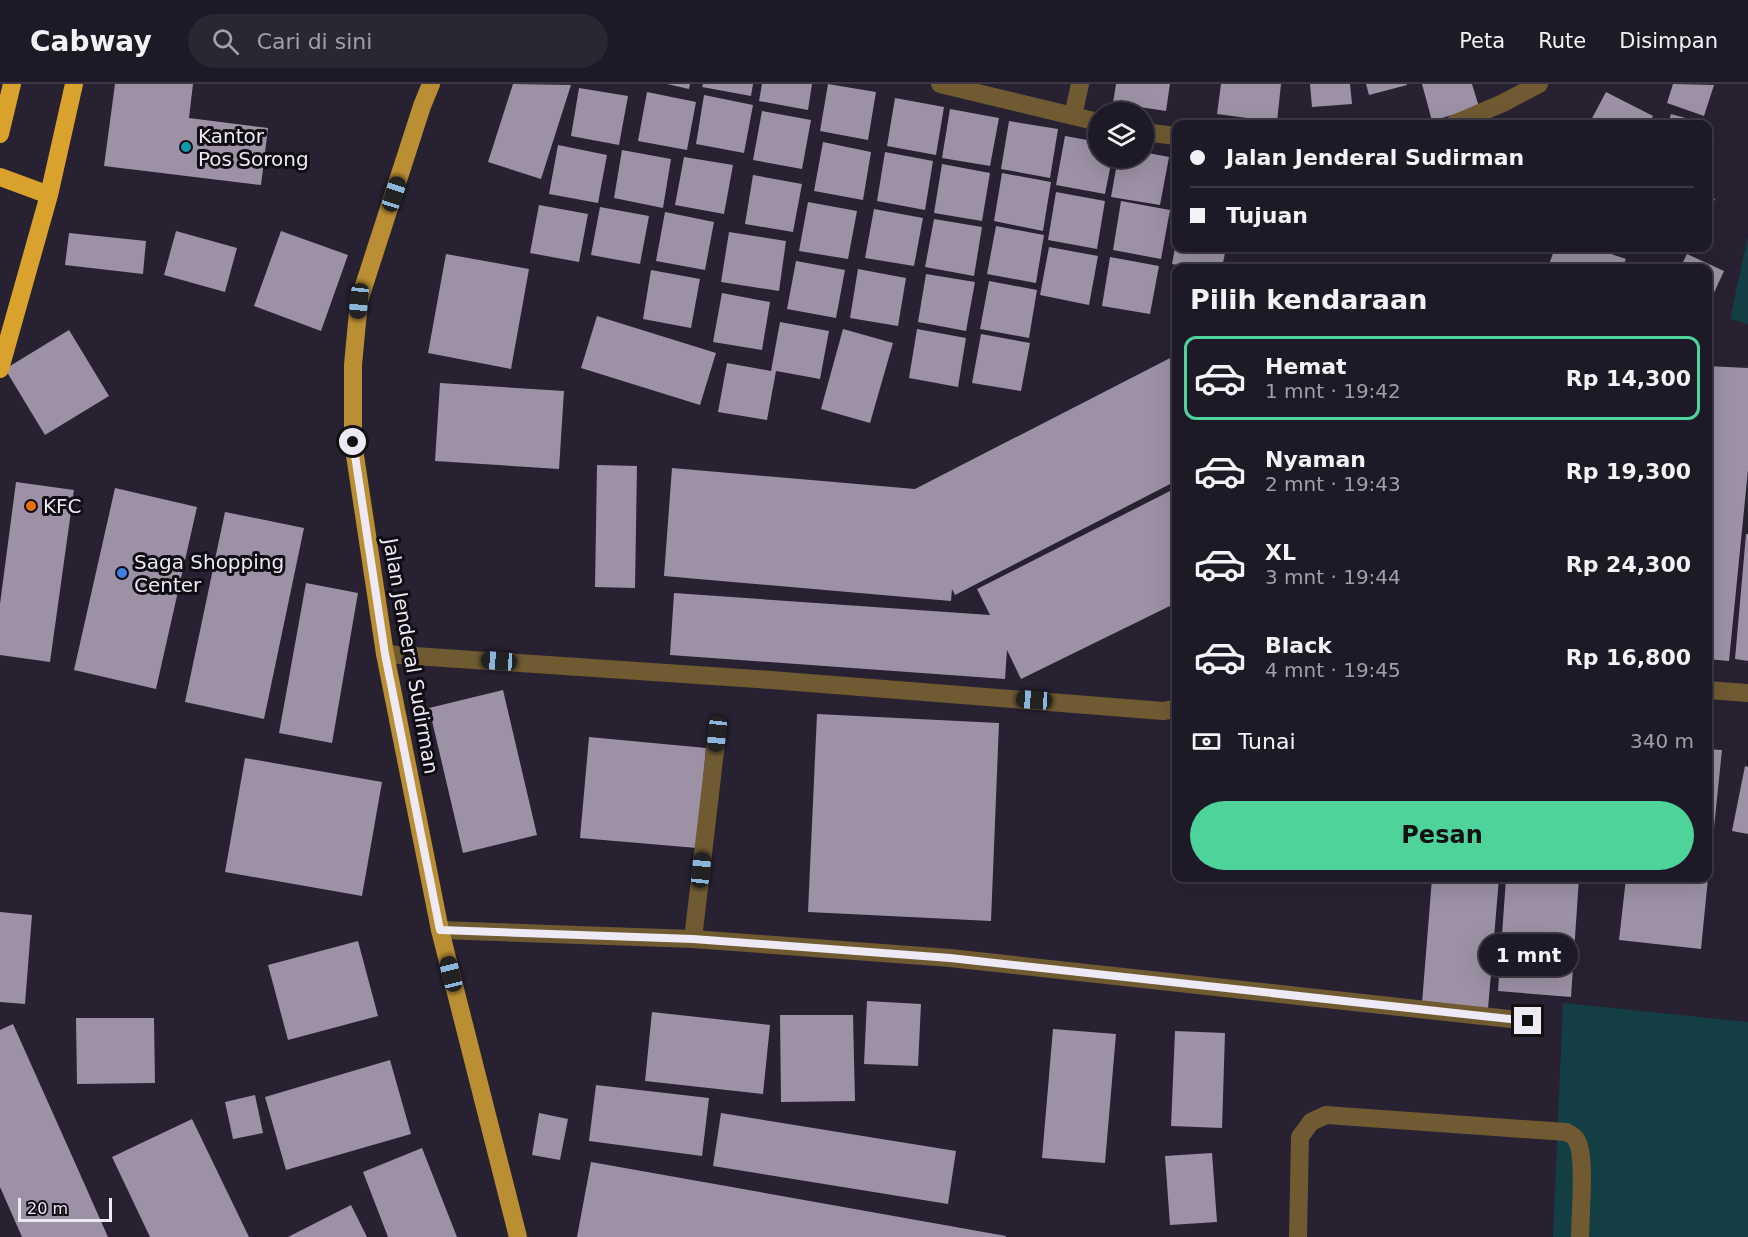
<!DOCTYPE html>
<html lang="id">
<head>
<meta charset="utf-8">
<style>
  body { margin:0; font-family:"DejaVu Sans",sans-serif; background:#2a2632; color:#f1f3f6; height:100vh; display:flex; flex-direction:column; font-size:22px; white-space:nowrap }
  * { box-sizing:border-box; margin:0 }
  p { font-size:20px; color:#a0a0a7 }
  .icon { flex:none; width:33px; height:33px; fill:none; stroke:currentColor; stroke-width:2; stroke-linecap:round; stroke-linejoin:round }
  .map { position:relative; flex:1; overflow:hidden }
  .sheet { position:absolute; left:1172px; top:180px; width:540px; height:618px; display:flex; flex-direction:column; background:#1d1926; border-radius:12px; box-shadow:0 6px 24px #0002,0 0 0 2px #3b3843 }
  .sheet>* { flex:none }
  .banner { position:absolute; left:1172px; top:36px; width:540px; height:132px; border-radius:12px; box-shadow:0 6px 24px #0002,0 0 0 2px #3b3843; display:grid; align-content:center; height:132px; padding:0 18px; background:#1d1926 }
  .tools { position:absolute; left:1088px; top:18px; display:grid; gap:12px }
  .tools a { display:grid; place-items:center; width:66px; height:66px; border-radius:50%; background:#1d1926; box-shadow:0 6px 24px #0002,0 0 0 2px #3b3843; font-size:30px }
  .scale { position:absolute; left:18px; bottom:15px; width:94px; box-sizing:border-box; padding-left:6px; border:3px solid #ede9f5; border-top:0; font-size:16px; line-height:21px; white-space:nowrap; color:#ede9f5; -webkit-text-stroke:4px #0f0c14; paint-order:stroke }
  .end { position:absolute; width:27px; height:27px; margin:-14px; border:8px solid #ede9f5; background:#111; box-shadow:0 0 0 3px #111 }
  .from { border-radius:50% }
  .bubble { position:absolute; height:42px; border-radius:21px; background:#1d1926; box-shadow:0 6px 24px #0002,0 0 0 2px #3b3843; font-size:20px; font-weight:700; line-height:42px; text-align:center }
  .car { position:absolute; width:18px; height:36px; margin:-18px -9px; border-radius:8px; box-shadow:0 0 4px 2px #0007; background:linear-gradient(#222 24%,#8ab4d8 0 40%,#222 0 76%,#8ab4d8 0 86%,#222 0) }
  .banner b { display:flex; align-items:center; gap:21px; height:57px; font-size:22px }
  .banner b+b { border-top:2px solid #3b3843 }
  .banner i { width:15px; height:15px; background:#f1f3f6 }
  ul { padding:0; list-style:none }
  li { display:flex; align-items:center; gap:18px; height:84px; margin:0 12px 9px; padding:0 6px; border:3px solid transparent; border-radius:12px }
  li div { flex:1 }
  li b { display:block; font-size:22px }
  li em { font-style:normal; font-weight:700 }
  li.current { border-color:#4ed39a }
  li>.icon { width:54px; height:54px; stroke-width:1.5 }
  h2 { padding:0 18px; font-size:27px; line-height:72px }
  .pay { display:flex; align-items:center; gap:15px; height:66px; padding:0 18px; font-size:22px }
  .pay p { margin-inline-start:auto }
  .button { display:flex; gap:12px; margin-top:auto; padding:12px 18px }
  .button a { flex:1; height:69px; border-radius:36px; background:#4ed39a; color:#111; font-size:24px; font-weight:700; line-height:69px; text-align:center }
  header { display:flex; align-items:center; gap:36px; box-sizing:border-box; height:84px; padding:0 30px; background:#1d1926; border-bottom:2px solid #3b3843 }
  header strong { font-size:28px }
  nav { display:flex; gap:33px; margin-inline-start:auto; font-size:21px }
  .search { width:420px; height:54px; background:#2a2632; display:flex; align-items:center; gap:15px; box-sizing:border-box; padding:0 21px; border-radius:33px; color:#a0a0a7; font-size:22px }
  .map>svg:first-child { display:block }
</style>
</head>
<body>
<header>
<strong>Cabway</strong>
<div class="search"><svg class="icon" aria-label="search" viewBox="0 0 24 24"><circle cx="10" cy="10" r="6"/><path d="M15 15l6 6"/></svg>Cari di sini</div>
<nav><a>Peta</a><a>Rute</a><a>Disimpan</a></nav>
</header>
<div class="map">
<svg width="1748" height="1153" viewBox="0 0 1748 1153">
  <rect width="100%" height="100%" fill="#272132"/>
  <path fill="#133f44" d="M1748,152V240L1730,235Z
    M1563,919L1748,938V1153H1553Z"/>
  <path fill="#9c91a5" d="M115,0H193L189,34L268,44L261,101L104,82Z
    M513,0L571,1L541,95L488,78Z
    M667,0H690L689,5Z
    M703,0H753L751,12L702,3Z
    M762,0H812L808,26L759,17Z
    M828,0L876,8L868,56L820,47Z
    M1116,0H1170L1166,27L1113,19Z
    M1221,0H1281L1277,38L1217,30Z
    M1310,0H1350L1352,20L1312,23Z
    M1366,0H1407V1L1369,11Z
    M1422,0H1472L1479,23L1432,37Z
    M1673,0L1714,1L1704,32L1667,19Z
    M579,4L628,12L619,61L571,52Z
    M647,8L696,18L687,66L638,57Z
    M1606,8L1653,32L1649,40H1589Z
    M704,11L753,21L744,69L696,60Z
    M895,14L944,23L936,71L887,62Z
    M950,25L999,34L990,82L942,74Z
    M762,27L811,36L802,85L753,76Z
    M1671,30L1707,40H1668Z
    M1009,37L1058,45L1050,94L1001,85Z
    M1065,52L1098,58V74H1112L1105,110L1056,101Z
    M823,58L871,68L863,116L814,107Z
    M558,61L607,71L598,119L549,110Z
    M622,66L671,75L663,124L614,114Z
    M885,68L933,77L925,126L877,117Z
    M1143,68L1169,73L1160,121L1111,113L1118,74H1143Z
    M684,73L733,81L724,130L675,121Z
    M942,80L990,89L982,137L934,129Z
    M1002,89L1051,98L1043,147L994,137Z
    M753,91L802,100L793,148L745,140Z
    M1056,108L1105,117L1097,165L1048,156Z
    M1707,111L1715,115L1707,133Z
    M1121,117L1170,126L1161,175L1113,166Z
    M808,118L857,127L848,175L799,167Z
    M539,121L588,130L579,178L530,169Z
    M600,123L649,132L640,180L591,171Z
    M874,125L923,134L914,182L865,174Z
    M665,128L714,138L705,186L656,177Z
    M934,135L982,143L974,192L925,183Z
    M996,142L1044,151L1036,199L987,190Z
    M176,147L237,164L225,208L164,191Z
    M281,147L348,171L321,247L254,222Z
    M729,148L786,157L779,207L721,198Z
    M69,149L146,157L143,190L65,181Z
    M1049,163L1098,172L1089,221L1040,211Z
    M1175,164H1226L1222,184H1197L1172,180Z
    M1555,164H1593L1626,175L1622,184H1553L1548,183Z
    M446,170L529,185L511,285L428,269Z
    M1687,170L1724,187L1707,224V184H1680Z
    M1110,173L1159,182L1150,230L1102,222Z
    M796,177L845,186L836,234L787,225Z
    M858,185L906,194L898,242L850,234Z
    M651,186L700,195L691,244L643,235Z
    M926,190L975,198L966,247L918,238Z
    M989,197L1037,206L1029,254L980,245Z
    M722,209L770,218L762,266L713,258Z
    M597,232L716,269L700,321L581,284Z
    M780,238L829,247L820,295L776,287L767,336L718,328L727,279L771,287Z
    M843,245L893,259L870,339L821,325Z
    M917,245L966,254L958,303L909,294Z
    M69,246L109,312L45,351L5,285Z
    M981,250L1030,259L1021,307L972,299Z
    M1176,271V397L955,511L952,505L951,517L664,492L672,384L915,405Z
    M1707,282L1748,284V386L1729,577L1707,575Z
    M440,299L564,307L559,385L435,377Z
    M597,381L637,382L635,504L595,503Z
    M16,398L74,406L50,578L0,571V520Z
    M115,404L197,423L156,605L74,586Z
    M1176,404V519L1021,595L1007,566L1005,595L670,571L674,509L990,531L977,505Z
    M225,428L304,444L264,635L185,618Z
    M1746,450H1748V577L1735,575Z
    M306,499L358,509L332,659L279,649Z
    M503,606L537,751L463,769L429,624Z
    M817,630L999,639L991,837L808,828Z
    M589,653L706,664L697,764L580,754Z
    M1707,665L1722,666L1709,792H1707Z
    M245,674L382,698L362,812L225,788Z
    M1745,682L1748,683V750L1732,747Z
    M1432,794H1499L1488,925L1422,919Z
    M1506,794H1579L1571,913L1498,907Z
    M1626,794H1708L1701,865L1619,856Z
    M0,828L32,831L25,920L0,918Z
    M358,857L378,932L288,956L268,881Z
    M867,917L921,920L918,982L864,980Z
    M652,928L770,941L763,1010L645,997Z
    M780,931H853L855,1017L781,1018Z
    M76,934H154L155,999L77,1000Z
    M13,940L72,1072L108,1153H22L0,1103V946Z
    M1053,945L1116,950L1105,1079L1042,1074Z
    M1175,947L1225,949L1222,1044L1171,1042Z
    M390,976L411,1050L286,1086L265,1013Z
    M596,1001L709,1014L702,1072L589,1057Z
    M255,1011L263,1049L233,1055L225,1018Z
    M539,1029L568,1035L560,1076L532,1071Z
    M721,1029L956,1067L948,1120L713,1082Z
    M192,1035L249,1153H150L112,1073Z
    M422,1064L457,1153H388L363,1088Z
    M1212,1069L1217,1138L1170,1141L1165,1072Z
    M591,1078L1006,1152V1153H577Z
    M351,1121L367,1153H288Z"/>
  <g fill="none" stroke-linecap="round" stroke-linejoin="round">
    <path stroke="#6f5a32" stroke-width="18" d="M940,0L1098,38
      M1073,32L1080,0
      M1454,40L1503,19L1539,0
      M1143,48L1176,52
      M385,570L771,596L1163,627L1176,625
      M1707,606L1748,609
      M440,846L693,855L950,874L1528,937
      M693,855L717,650
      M1298,1153L1300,1053L1311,1038L1326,1031L1566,1048C1570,1050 1575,1052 1577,1057C1586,1073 1580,1132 1580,1153"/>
    <path stroke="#ba8e32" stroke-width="18" d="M431,0L422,22L359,217L353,281V358L385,570L440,846L518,1153"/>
    <path stroke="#d8a22d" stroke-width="18" d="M0,50L12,0
      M0,93L49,111
      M0,285L49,111L74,0"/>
  </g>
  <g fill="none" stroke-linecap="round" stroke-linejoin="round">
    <path stroke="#ede9f5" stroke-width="8" d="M353,358L385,570L440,846L693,855L950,874L1528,937"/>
  </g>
  <circle fill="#0f9aa8" stroke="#0f0c14" stroke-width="2" cx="186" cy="63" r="6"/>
  <circle fill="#e8710a" stroke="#0f0c14" stroke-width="2" cx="31" cy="422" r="6"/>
  <circle fill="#3f7fe0" stroke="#0f0c14" stroke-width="2" cx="122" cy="489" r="6"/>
  <g text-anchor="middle" stroke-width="6" stroke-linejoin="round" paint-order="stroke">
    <g font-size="20" fill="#ede9f5" stroke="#0f0c14" text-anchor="start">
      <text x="198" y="59">Kantor<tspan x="198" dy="23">Pos Sorong</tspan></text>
      <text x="43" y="429">KFC</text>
      <text x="134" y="485">Saga Shopping<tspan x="134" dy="23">Center</tspan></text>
    </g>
    <g font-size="20" fill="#ede9f5" stroke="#0f0c14">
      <text transform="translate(411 572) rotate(80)" y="7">Jalan Jenderal Sudirman</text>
    </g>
  </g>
</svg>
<div class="tools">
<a><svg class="icon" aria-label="layers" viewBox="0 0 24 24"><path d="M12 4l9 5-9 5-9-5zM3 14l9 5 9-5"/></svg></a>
</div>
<div class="scale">20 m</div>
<i class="end from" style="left:353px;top:358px"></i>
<i class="end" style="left:1528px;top:937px"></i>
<div class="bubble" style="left:1479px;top:850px;width:99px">1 mnt</div>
<i class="car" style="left:394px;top:110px;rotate:18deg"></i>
<i class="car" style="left:359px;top:217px;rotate:186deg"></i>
<i class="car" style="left:499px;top:577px;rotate:274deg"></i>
<i class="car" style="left:1034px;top:616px;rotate:274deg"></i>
<i class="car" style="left:717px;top:650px;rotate:186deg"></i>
<i class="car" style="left:701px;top:786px;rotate:6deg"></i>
<i class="car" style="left:451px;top:890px;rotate:346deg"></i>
<div class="banner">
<b><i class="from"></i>Jalan Jenderal Sudirman</b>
<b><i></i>Tujuan</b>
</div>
<section class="sheet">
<h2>Pilih kendaraan</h2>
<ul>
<li class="current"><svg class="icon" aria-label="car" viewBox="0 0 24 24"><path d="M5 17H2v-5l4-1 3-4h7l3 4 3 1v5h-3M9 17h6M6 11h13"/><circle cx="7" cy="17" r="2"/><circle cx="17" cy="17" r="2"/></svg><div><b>Hemat</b><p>1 mnt · 19:42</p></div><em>Rp 14,300</em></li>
<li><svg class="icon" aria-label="car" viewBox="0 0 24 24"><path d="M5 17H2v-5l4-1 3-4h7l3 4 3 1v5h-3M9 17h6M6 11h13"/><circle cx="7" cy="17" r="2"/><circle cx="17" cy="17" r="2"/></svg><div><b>Nyaman</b><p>2 mnt · 19:43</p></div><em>Rp 19,300</em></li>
<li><svg class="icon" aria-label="car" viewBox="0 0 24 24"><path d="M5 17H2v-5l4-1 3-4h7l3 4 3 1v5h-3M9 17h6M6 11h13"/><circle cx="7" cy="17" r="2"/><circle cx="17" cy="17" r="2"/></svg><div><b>XL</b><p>3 mnt · 19:44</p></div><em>Rp 24,300</em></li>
<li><svg class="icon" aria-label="car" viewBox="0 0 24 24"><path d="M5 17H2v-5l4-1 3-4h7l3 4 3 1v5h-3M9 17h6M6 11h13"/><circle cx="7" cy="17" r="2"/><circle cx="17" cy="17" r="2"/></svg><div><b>Black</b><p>4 mnt · 19:45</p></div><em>Rp 16,800</em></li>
</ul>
<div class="pay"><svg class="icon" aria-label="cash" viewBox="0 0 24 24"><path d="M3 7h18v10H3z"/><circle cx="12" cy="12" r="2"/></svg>Tunai<p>340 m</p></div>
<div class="button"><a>Pesan</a></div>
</section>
</div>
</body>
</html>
